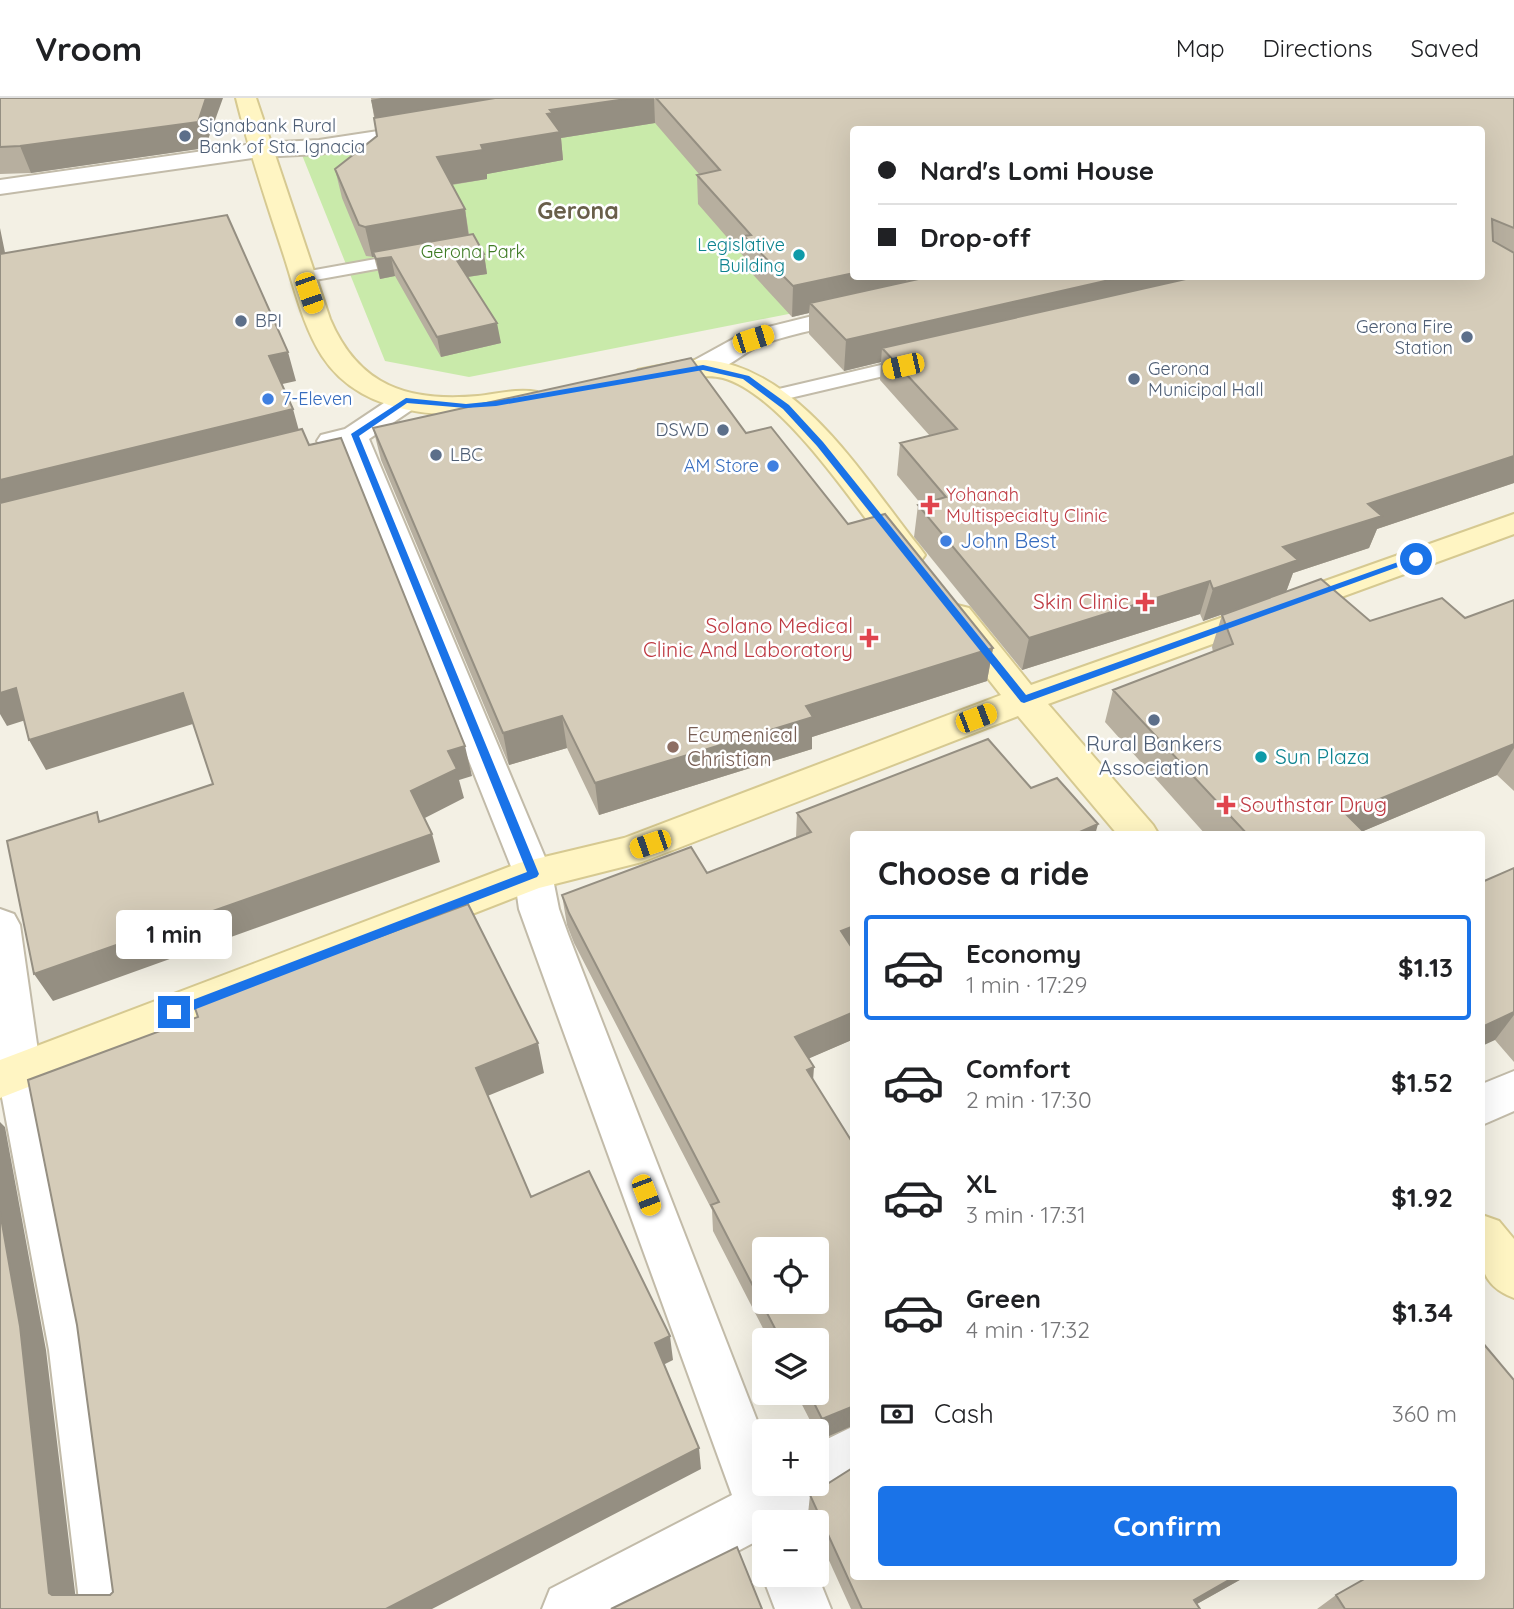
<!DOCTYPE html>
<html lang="en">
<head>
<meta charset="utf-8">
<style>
  body { margin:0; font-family:Quicksand,sans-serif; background:#f2f2f2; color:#202124; height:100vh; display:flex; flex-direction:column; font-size:26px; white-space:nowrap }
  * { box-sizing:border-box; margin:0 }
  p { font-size:23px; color:#757577 }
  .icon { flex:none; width:38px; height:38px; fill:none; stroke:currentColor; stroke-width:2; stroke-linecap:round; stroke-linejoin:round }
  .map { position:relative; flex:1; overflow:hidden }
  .details { position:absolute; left:850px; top:733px; width:635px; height:749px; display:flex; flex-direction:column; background:#fff; border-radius:7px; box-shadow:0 7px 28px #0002 }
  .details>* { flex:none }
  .hud { position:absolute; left:850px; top:28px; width:635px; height:154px; border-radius:7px; box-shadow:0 7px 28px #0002; display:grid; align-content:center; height:154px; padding:0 28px; background:#fff }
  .controls { position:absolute; left:752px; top:1139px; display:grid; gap:14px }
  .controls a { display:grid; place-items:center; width:77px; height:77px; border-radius:7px; background:#fff; box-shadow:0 7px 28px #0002; font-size:35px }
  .end { position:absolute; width:32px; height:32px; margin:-16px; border:9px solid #1a73e8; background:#fff; box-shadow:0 0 0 4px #fff }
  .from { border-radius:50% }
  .bubble { position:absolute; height:49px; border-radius:7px; background:#fff; box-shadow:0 7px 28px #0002; font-size:23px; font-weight:800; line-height:49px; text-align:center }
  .car { position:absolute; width:21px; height:42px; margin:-21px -10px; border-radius:9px; box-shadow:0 0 5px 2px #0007; background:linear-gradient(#f5c518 24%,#345 0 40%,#f5c518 0 76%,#345 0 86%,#f5c518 0) }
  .hud b { display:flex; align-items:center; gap:24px; height:66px; font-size:26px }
  .hud b+b { border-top:2px solid #e0e0e0 }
  .hud i { width:18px; height:18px; background:#202124 }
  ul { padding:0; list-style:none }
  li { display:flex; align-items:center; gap:21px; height:105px; margin:0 14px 10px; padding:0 14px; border:4px solid transparent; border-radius:7px }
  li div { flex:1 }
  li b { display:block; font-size:26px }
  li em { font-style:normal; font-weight:800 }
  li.selected { border-color:#1a73e8 }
  li>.icon { width:63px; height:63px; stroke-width:1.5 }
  h2 { padding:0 28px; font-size:32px; line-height:84px }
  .pay { display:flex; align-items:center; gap:18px; height:77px; padding:0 28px; font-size:26px }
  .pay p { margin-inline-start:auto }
  .action { display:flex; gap:14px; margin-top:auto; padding:14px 28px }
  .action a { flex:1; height:80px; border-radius:7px; background:#1a73e8; color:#fff; font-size:28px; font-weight:800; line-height:80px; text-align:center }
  header { display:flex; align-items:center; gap:42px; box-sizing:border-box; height:98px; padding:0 35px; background:#fff; border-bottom:2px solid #e0e0e0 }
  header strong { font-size:33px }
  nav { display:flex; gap:38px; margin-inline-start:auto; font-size:24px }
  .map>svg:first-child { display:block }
</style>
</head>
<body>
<header>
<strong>Vroom</strong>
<nav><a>Map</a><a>Directions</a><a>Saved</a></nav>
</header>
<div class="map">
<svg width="1514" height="1511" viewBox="0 0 1514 1511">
  <rect width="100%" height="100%" fill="#f3f0e4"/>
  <path fill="#c9eaaa" d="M664,0L854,178L895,195L469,279L385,263L302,57Z"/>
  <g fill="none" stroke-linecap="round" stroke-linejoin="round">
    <g stroke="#c2bba9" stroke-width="4">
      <path id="service" d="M409,155L417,160L415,164L304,184L295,179L304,174Z
        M915,259L924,265L922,269L773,304L764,298L766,294Z"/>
    </g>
    <g stroke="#c2bba9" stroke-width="4">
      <path id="minor" d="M424,26L432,27L435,32L432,37L319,56L260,59L0,96V82L260,45L319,42Z
        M861,206L870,209L874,214L870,219C835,228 796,234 763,246C740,255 719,281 693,275L689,269L693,263L744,235Z
        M406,295L416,297L420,303L416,309L369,341L552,776L559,811L568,836L765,1343V1386H817V1346L854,1328V1384L822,1401L820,1405L795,1421L796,1424H765V1449L753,1445L628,1511H542L550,1491L732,1397L528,836L519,811L514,776L344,349L331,352L321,349L317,343L321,337L345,331L396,297Z
        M0,811L14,816L20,827L41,974L99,1252L136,1511H80L49,1252L0,989Z
        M1514,973V1013L1482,1027V986Z
        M765,1471V1477L817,1476L831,1511H775L762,1477Z"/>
    </g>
    <g stroke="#d6c991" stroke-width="4">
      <path id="secondary" d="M236,0H256L330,221C359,289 409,304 478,298C497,296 518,290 537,294L541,300L537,306C466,323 366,326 322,258C303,228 295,192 284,158C267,106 249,53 236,0Z
        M706,262C800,270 866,383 920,450L925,457L920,464L909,467L898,464C859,414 784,297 723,280C694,273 666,291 638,284L634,278L638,272L685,263Z
        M1514,416V436L1048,606L1153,727L1159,737H1118L1018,618L642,764L539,790L0,1000V962L519,765L624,740L1001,597L945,526L941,518L945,510L957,507L969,510L1031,587Z
        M1482,1117L1499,1123L1514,1141V1200C1472,1184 1482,1155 1482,1117Z"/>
    </g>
    <use href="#service" fill="#fff" fill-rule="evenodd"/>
    <use href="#minor" fill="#fff" fill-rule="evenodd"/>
    <use href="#secondary" fill="#fff5c3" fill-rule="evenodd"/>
  </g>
  <path fill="#b7af9f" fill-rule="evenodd" d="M0,0L205,50L31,75L0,76Z
    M371,0H1514V385L1377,431L1369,450L1293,475L1286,494L1203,523L1200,516L1022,572L914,439L918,407L921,406L897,377L900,345L930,338L880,282L881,264L844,273L809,236V215L792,219L745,168V160L698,106L697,77L699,76L655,25L561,40L563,62L487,76V81L452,87L465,111L469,136L484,156L487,176L468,179L501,245L441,259L395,178L380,181L374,159L366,158L342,100L335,71L377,38ZM854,32L1482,178H854Z
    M373,330L746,335L848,426L993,550L987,583L812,639V651L599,717L567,650L509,667L381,362Z
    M1514,502V693L1497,677L1363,733L1367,737H1206L1105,624L1113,592L1213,554L1212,549L1222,517L1370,523L1465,520Z
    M1031,690L1098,726L854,737V941L809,960L813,982L854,1047V1327L820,1342L817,1337V1334H816L796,1295H817V1242H769L713,1133L712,1112L574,845L567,827L562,797L707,775L796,740L797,715Z
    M1514,770V964L1495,942Z
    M810,1397L1245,1479L1197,1506L1200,1511H851L817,1436V1424H812L808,1416Z
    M1482,1479L1514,1511H1317L1336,1497Z"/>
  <path fill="#958f82" d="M206,0H223L205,50L31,75L20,48Z
    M381,0H561L377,30L371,2Z
    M633,0H654L655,25L561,40L563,62L487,76V81L442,88L437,59L481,47L550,12Z
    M465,111L469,141L373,154L374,159H372L365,129Z
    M0,130L11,184L0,159Z
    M484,156L487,176L460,180L456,161Z
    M391,159L395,178L380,181L376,161Z
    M854,175V178H907L905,193L810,205L809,215L792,219L793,188Z
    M1127,178H1254L882,250L881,264L844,273L846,242Z
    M497,225L501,245L441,259L437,239Z
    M288,254L296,283L278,287L269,258Z
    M293,311L301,340L0,415V382Z
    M1514,358V385L1377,431L1369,450L1293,475L1286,494L1203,523L1213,491L1283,449L1368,406Z
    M1210,483L1200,516L1022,572L1029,540Z
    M993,550L987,583L812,639V651L599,717L595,685L806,608Z
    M16,590L32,620L7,628L0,616V595Z
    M183,595L196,625L46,672L29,642Z
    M562,618L567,650L509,667L503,635Z
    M1514,646V650L1497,677L1354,737L1345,715Z
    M465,648L472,678L459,682L464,700L419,723L411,693L448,653Z
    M1098,726L1095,737H1073Z
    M432,736L440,764L53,903L34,876Z
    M854,828V856L841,833Z
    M854,914V941L794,967L795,939Z
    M1514,914V917L1495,942L1482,948V929Z
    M538,945L544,975L485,999L476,970Z
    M814,969L812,997L807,972Z
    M0,1024L5,1029L46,1252L77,1511L49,1495L0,1114Z
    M670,1238L673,1262L659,1269L655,1245Z
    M854,1308V1327L820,1342L822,1321Z
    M699,1350L701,1371L432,1511H386Z
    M1234,1479H1245L1188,1511L1194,1502Z"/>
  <path fill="#d5ccb9" stroke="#958f82" stroke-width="2" fill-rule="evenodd" d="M0,0H206L198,24L20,48L0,49Z
    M495,0H633L550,12L553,15L547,16L560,34L481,47L483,52L437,59L465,111L365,129L359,127L335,71L377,38L374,20Z
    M656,0H1514V130L1492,121L1493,143L1514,155V358L1368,406L1382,418L1283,449L1298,462L1213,491L1210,483L1029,540L918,407L946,399L900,345L957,331L882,250L1199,178H1482V32H854V175L793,188L744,138L751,137L697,77L720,72Z
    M227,117L288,254L269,258L293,311L0,382V156Z
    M473,136L484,156L456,161L497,225L437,239L391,159L376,161L373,154Z
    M920,178H1127L846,242L810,205L918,181Z
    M691,260L746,335L771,329L848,426L885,416L993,550L806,608L813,619L595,685L562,618L503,635L373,330Z
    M302,331L309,347L341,340L465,648L448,653L457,671L411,693L432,736L34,876L7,743L97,714L99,724L213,686L183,595L29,642L16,590L0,595V405Z
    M1321,481L1370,523L1442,500L1465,520L1514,502V646L1345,715L1367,737H1248L1113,592L1233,546L1222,517Z
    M988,641L1031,690L1057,680L1098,726L1073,737H854V828L841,833L854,853V914L795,939L814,969L807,972L854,1047V1308L822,1321L809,1295H817V1242H781L711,1107L719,1104L569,815L562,797L691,749L707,775L811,734L797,715ZM765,1152H817V1204H765Z
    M1514,770V914L1482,929V784Z
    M468,806L538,945L476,970L531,1099L589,1073L670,1238L655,1245L699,1350L386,1511H0V1114L20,1228L49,1495L52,1497H110L113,1494L77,1227L28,982L198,919L194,907Z
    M1482,1244L1514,1282V1511H1345L1336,1497L1368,1479H1482Z
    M854,1369V1479H1234L1194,1502L1200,1511H862L810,1397Z
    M737,1449L762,1511H611Z"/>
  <path fill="#1a73e8" d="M703,267L749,278L789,307L823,344L1026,597L1412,459L1420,461L1024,605L1021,604L817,348L783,311L743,281L703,272L496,308L466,310L407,305L359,338L539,776L537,779L178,918H169V911L527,774L351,336L406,300L466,306L496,303Z"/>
  <g fill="#5c6f8a" stroke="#fff" stroke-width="2.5">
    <circle cx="185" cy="38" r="7"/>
    <circle cx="241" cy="223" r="7"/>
    <circle cx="1467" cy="239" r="7"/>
    <circle cx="1134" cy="281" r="7"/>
    <circle cx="723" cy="332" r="7"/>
    <circle cx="436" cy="357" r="7"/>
    <circle cx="1154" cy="622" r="7"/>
  </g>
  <g fill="#0f9aa8" stroke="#fff" stroke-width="2.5">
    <circle cx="799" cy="157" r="7"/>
    <circle cx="1261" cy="659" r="7"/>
  </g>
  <g fill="#3f7fe0" stroke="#fff" stroke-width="2.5">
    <circle cx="268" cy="301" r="7"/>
    <circle cx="773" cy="368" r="7"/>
    <circle cx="946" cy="443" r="7"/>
  </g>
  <g fill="#e0444e" stroke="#fff" stroke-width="2.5">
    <path d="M926.5 396.5h7v7h7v7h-7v7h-7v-7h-7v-7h7z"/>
    <path d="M1141.5 493.5h7v7h7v7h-7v7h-7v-7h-7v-7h7z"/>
    <path d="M865.5 529.5h7v7h7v7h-7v7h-7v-7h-7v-7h7z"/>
    <path d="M1222.5 696.5h7v7h7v7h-7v7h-7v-7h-7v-7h7z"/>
  </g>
  <circle fill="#8d6e63" stroke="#fff" stroke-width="2.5" cx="673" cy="649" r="7"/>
  <g text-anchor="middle" stroke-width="5" stroke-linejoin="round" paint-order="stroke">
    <g font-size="18" fill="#4e5e75" stroke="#fff" text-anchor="start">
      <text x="199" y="34">Signabank Rural<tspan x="199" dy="21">Bank of Sta. Ignacia</tspan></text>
      <text x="255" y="229">BPI</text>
      <text x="1453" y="235" text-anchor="end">Gerona Fire<tspan x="1453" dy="21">Station</tspan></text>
      <text x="1148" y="277">Gerona<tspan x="1148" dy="21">Municipal Hall</tspan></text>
      <text x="709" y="338" text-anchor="end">DSWD</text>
      <text x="450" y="363">LBC</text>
    </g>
    <g font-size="18" fill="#0d838f" stroke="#fff" text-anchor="end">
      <text x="785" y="153">Legislative<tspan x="785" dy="21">Building</tspan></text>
    </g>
    <g font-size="18" fill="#3f7b24" stroke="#fff">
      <text x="473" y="160">Gerona Park</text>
    </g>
    <g font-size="18" fill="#366cbe" stroke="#fff" text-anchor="start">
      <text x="282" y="307">7-Eleven</text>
      <text x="759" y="374" text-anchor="end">AM Store</text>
    </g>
    <g font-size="18" fill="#be3a42" stroke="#fff" text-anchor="start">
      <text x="946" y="403">Yohanah<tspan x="946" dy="21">Multispecialty Clinic</tspan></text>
    </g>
    <g font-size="21" fill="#366cbe" stroke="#fff" text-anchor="start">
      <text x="960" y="450">John Best</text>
    </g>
    <g font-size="21" fill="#be3a42" stroke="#fff" text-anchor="end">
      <text x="1129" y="511">Skin Clinic</text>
      <text x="853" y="535">Solano Medical<tspan x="853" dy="24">Clinic And Laboratory</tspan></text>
      <text x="1240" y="714" text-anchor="start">Southstar Drug</text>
    </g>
    <g font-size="21" fill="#785e54" stroke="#fff" text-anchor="start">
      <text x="687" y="644">Ecumenical<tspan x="687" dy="24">Christian</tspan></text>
    </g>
    <g font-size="21" fill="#4e5e75" stroke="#fff">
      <text x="1154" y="653">Rural Bankers<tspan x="1154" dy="24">Association</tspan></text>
    </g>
    <g font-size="21" fill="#0d838f" stroke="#fff" text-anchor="start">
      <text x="1275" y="666">Sun Plaza</text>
    </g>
    <g font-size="23" font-weight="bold" fill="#695f4a" stroke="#fff">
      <text x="578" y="121">Gerona</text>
    </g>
  </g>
</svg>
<div class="controls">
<a><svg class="icon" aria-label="locate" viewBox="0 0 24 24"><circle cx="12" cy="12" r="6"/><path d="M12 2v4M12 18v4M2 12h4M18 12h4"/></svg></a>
<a><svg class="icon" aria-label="layers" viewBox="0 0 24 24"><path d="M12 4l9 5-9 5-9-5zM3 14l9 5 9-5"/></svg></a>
<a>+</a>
<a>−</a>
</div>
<i class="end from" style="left:1416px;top:461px"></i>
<i class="end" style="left:174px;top:914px"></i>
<div class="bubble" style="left:116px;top:812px;width:116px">1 min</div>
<i class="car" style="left:309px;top:195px;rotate:161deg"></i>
<i class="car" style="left:753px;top:241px;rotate:72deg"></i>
<i class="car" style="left:903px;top:268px;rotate:257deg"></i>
<i class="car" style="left:976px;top:620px;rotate:69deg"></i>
<i class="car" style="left:650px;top:746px;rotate:251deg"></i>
<i class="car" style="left:646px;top:1097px;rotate:159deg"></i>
<div class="hud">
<b><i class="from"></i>Nard's Lomi House</b>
<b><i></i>Drop-off</b>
</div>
<section class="details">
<h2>Choose a ride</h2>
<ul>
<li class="selected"><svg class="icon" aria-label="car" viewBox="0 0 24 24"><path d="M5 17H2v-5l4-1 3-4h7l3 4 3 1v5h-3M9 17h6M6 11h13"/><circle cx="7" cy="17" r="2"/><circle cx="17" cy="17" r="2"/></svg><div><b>Economy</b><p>1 min · 17:29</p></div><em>$1.13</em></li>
<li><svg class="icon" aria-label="car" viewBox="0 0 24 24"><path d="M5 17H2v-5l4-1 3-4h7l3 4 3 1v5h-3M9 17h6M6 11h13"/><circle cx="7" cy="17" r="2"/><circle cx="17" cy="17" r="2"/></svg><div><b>Comfort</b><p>2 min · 17:30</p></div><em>$1.52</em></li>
<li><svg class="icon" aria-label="car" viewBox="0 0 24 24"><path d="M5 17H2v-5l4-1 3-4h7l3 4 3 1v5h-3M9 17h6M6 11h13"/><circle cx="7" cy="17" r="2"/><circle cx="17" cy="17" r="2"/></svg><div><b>XL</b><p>3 min · 17:31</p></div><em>$1.92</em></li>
<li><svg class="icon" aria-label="car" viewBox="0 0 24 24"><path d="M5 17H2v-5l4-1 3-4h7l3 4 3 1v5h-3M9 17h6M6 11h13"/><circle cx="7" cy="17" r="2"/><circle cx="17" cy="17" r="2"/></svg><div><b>Green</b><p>4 min · 17:32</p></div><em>$1.34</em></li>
</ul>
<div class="pay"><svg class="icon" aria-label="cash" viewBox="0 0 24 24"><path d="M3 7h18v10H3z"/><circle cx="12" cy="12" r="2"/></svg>Cash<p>360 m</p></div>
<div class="action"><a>Confirm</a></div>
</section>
</div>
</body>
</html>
